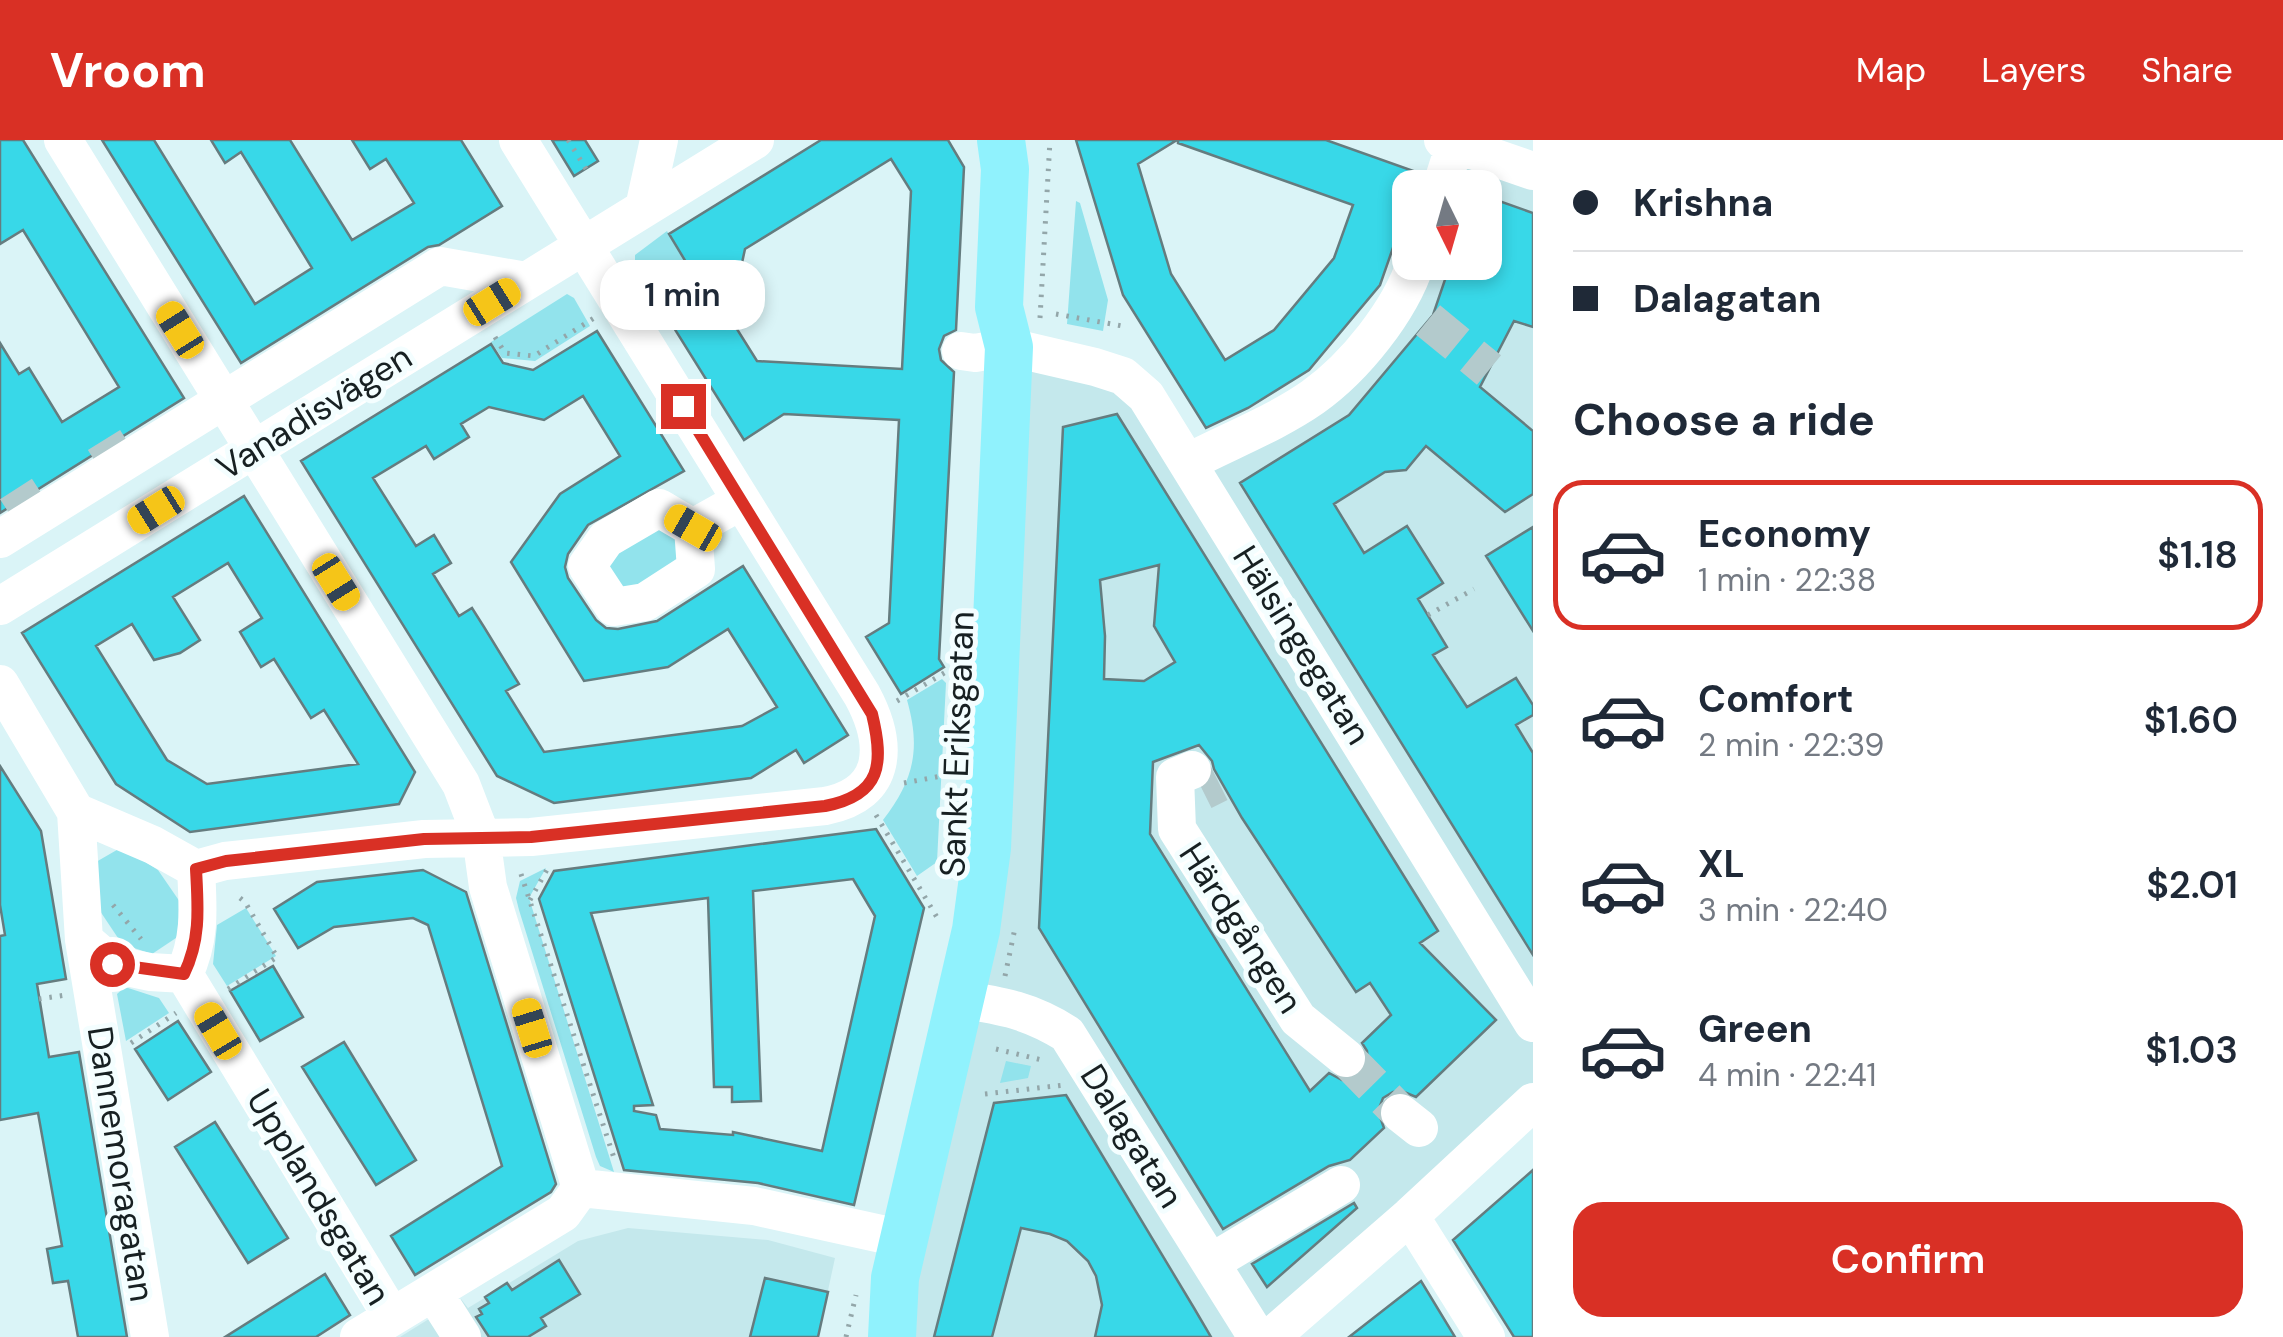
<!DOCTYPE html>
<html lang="en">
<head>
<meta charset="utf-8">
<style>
  body { margin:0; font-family:"DM Sans",sans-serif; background:#f6f6f7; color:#1f2937; height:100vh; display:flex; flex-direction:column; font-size:38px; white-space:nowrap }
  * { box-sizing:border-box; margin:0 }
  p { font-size:32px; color:#747a83 }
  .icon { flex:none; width:55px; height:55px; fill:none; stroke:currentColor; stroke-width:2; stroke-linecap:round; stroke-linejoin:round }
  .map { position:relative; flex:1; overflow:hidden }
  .drawer { display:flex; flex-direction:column; background:#fff; width:750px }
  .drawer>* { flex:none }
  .hud { display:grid; align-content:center; height:220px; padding:0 40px; background:#fff }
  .needle { width:65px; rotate:175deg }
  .controls { position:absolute; left:1392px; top:30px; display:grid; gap:20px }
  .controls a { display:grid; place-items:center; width:110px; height:110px; border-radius:20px; background:#fff; box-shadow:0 5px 15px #0003; font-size:50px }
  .end { position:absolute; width:45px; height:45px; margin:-22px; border:12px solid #d93025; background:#fff; box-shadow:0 0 0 5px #fff }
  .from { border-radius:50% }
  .bubble { position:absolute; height:70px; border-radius:30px; background:#fff; box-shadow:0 5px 15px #0003; font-size:32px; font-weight:600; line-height:70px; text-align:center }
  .car { position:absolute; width:30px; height:60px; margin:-30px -15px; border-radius:12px; box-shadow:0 0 8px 2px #0007; background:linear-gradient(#f5c518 24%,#345 0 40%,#f5c518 0 76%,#345 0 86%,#f5c518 0) }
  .hud b { display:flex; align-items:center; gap:35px; height:95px; font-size:38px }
  .hud b+b { border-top:2px solid #e0e1e3 }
  .hud i { width:25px; height:25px; background:#1f2937 }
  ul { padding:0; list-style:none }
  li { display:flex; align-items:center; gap:30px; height:150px; margin:0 20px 15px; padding:0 20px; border:5px solid transparent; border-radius:30px }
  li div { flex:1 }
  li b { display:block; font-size:38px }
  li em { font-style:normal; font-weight:600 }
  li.active { border-color:#d93025 }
  li>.icon { width:90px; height:90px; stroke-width:1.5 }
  h2 { padding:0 40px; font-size:45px; line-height:120px }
  .action { display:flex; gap:20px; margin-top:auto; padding:20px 40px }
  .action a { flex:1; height:115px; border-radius:30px; background:#d93025; color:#fff; font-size:40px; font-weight:600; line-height:115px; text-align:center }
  header { display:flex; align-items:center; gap:60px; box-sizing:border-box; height:140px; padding:0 50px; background:#d93025; color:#fff }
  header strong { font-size:48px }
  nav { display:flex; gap:55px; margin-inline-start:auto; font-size:35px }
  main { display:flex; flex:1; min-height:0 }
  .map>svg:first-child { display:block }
</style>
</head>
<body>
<header>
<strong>Vroom</strong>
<nav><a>Map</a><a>Layers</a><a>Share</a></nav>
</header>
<main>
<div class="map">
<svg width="1533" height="1197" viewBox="0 0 1533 1197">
  <rect width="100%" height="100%" fill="#daf4f7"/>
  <path fill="#c4e8ec" d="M1456,7L1533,33V971L1265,1197H880L981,789L1012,211L1095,229L1186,325L1317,252L1414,123L1485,122V48L1441,47Z
    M628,1088L768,1100L835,1118L818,1197H400L461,1159L468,1168L578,1101Z"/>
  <path fill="#92e3ec" d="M1076,61L1080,63L1108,160L1103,191L1067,184Z
    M667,91L689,127L651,149L635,122V115Z
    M567,154L574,158L590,186L535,221L502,218L491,202Z
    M658,379L680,395L686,425L618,458L598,425Z
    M942,539L946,543L937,722L917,736L883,680C914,640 921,609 907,560Z
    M122,707L158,730L180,762L179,796L152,814L122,804L98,768L96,722Z
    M546,728L529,758L614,1032L600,1026L596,1017L519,770L516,758L520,741Z
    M246,768L276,816L227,846L213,824L217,785Z
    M125,847L159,858L169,873L126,901L117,854Z
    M1006,921L1031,926L1028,938L1000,943Z"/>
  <path fill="#38d8e8" stroke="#657c7f" stroke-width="2.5" fill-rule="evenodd" d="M0,0H23L184,258L0,373V203L19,234L29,228L62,282L119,247L23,90L0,104Z
    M102,0H154L255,164L312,128L241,12L225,23L211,0H290L352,100L414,63L386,19L370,29L352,0H461L502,66L439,105L428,107L241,223Z
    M552,0H585L598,21L574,36Z
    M821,0H948L964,27L956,190L944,196L939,209L941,220L954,232L939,519L944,527L901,554L866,497L889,483L899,280L784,274L744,300L654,156L692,132L669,94ZM891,19L911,51L902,229L757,221L730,178L745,109Z
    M1076,0H1177L1138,24L1171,134L1225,220L1274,190L1334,118L1353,65L1178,3V0H1326L1419,33L1414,48H1410V59L1380,145L1324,212L1309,230L1248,268L1206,288L1123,155Z
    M1485,56L1533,73V187L1514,181L1480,247L1533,291V354L1505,372L1426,306L1406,330L1385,332L1334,364L1364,413L1407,386L1443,443L1418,459L1447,507L1433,515L1467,567L1516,538L1533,565V575L1516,585L1533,613V815L1240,343L1349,275L1433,175L1451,122H1485Z
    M597,191L684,331L588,385L568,414L565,427L568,438L596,480L606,488L618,489L657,481L743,426L848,595L804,623L796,610L751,638L554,663L497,636L301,321L491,204L503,223L533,230ZM583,256L620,316L560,354L511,422L584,541L668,527L728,489L777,567L742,586L544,612L506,551L519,544L484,487L472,468L459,476L433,434L451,423L434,395L416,406L373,338L426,306L434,319L469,297L461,284L489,267L544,280Z
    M1117,274L1438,791L1420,803L1496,880L1416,957L1402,951L1393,952L1383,958L1378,971L1384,988L1350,1020L1329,1026L1223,1089L1039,788L1063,287ZM1159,425L1154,486L1175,522L1144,541L1104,539L1105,496L1100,440ZM1199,605L1212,621L1214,629L1242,678L1356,852L1370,843L1391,875L1362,903L1367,911L1368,922L1355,939L1342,940L1329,933L1310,951L1150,694L1153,622Z
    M244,356L415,632L399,664L190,692L116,644L22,493ZM228,423L262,478L240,492L261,527L274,519L311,578L324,570L358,624L207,644L167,620L96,506L132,484L154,520L180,513L200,500L173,457Z
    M1533,387V491L1486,416Z
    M0,626L41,691L66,839L37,844L49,917L79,912L127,1197H78L68,1141L53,1143L47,1109L62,1106L38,973L0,980V796L5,795L0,765Z
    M876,689L924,768L854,1065L758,1043L624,1030L539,759L554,731ZM853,739L875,776L822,1011L733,992V995L660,989L656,975L634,971V966L653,965L591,773L708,758L714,947H732V962L761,961L753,751Z
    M423,730L466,752L556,1044L551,1052L415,1135L391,1096L502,1026L428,785L413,778L334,787L298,808L274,769L317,742Z
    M273,826L303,877L260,901L230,851Z
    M178,881L211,932L168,960L135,909Z
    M344,902L416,1020L376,1045L302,927Z
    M1066,955L1194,1168L1211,1197H1095L1102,1165L1096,1136L1088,1121L1067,1101L1050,1094L1021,1088L992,1197H934L994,963Z
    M215,982L288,1098L248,1123L175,1007Z
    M1533,1030V1197H1514L1453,1100Z
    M1354,1063L1357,1068L1267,1147L1252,1124Z
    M559,1120L580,1154L541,1178L546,1186L528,1197H489L476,1177L482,1174L479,1169L489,1163L485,1157L507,1143L512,1150Z
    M325,1134L350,1175L316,1197H225Z
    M765,1138L828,1152L818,1197H750Z
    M1421,1141L1455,1197H1349L1399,1158Z"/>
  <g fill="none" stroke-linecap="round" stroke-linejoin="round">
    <path stroke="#b3cacc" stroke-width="38" stroke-dasharray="38 19" stroke-linecap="butt" d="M1428,180L1489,230
      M104,300L114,316
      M16,349L29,369
      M1203,651L1219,643
      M1346,918L1400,973"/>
    <path stroke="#93a6a9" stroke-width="5" stroke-dasharray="2.5 8" stroke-linecap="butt" d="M568,0L586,29
      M641,143L677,124L689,127
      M1056,174L1128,187
      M1040,178L1050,0
      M495,197L505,213L534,216L594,178
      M1428,475L1474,449
      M897,561L951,529
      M904,643L947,635
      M876,675L938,779
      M521,734L615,1021
      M530,760L549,726
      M113,765L141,799
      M1005,836L1015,788
      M228,849L277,817L245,762L235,754
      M39,859L66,855
      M131,903L176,873
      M996,909L1046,921
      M985,954L1064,945
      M846,1197L856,1155"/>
    <path stroke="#fff" stroke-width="38" d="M63,0L461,644L481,696L488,747L581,1048
      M1443,0L1533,31
      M1441,48L1455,4
      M644,68L659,0
      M961,211L975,213L1009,207L1095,227L1123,236L1146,256L1533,883
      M1189,322C1229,301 1276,283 1313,257C1355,227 1400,171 1416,122
      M693,388L696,429L645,462L614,467L587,426L606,399L659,368L693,388L741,361
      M0,399L440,126L526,141
      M0,466L755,0
      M0,544L76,672L153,705L196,729C198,767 201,799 184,834L150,832L112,824L84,800
      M1192,630L1175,637L1177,689L1298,879L1346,918
      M76,672L84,800L150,1197
      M196,729L225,721L424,699L531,697L825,666C889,654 888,603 862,555L518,0
      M184,834L392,1177
      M958,859C1002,866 1029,870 1067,894L1257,1197
      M1400,973L1419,988
      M581,1048L754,1066L904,1099
      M1410,1076L1486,1197
      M1212,1122L1341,1045
      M434,1153L462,1197
      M359,1197L563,1073L581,1048
      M1271,1197L1410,1076L1533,962"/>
    <path stroke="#90f2fd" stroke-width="48" d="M892,1197L895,1138L976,790L987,708L1009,207L999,167L1005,29L1001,0"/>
  </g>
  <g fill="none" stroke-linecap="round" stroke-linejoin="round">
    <path stroke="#d93025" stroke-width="12" d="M112,824L184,834C201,799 198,767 196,729L226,721L424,699L531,697L825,666C882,655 884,623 872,574L683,266"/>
  </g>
  <g text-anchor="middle" stroke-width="10" stroke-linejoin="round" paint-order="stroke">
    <g font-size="35" fill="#172022" stroke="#f4feff">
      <text transform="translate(314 272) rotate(-32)" y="12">Vanadisvägen</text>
      <text transform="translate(1302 505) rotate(58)" y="12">Hälsingegatan</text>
      <text transform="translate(957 604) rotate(-88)" y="12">Sankt Eriksgatan</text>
      <text transform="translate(1241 788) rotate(57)" y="12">Härdgången</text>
      <text transform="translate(1132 996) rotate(58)" y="12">Dalagatan</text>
      <text transform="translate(121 1024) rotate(81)" y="12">Dannemoragatan</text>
      <text transform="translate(319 1057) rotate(59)" y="12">Upplandsgatan</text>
    </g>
  </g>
</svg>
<div class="controls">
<a><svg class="needle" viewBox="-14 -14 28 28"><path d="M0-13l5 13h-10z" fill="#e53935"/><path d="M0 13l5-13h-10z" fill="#747a83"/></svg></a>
</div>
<i class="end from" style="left:112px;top:824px"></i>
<i class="end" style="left:683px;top:266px"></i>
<div class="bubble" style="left:600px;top:120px;width:165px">1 min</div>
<i class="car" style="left:492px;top:162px;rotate:58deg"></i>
<i class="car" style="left:180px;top:190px;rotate:328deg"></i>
<i class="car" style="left:156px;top:370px;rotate:238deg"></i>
<i class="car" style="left:693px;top:388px;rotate:300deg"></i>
<i class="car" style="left:336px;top:442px;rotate:148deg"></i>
<i class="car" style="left:532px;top:888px;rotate:343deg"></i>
<i class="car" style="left:218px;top:891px;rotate:329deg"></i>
</div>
<section class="drawer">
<div class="hud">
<b><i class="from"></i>Krishna</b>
<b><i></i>Dalagatan</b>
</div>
<h2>Choose a ride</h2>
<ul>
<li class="active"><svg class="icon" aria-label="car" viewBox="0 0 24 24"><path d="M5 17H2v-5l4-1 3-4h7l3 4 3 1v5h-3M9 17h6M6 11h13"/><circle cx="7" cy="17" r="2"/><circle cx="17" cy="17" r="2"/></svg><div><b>Economy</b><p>1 min · 22:38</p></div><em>$1.18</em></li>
<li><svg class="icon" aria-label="car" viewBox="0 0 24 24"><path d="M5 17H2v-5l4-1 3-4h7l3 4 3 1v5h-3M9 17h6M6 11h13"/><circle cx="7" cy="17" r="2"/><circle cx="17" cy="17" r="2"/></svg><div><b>Comfort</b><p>2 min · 22:39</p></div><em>$1.60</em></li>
<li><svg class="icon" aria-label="car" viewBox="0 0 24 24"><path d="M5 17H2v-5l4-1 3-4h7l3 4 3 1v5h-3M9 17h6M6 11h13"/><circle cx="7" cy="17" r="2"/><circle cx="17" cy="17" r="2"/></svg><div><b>XL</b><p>3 min · 22:40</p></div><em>$2.01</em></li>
<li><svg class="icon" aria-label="car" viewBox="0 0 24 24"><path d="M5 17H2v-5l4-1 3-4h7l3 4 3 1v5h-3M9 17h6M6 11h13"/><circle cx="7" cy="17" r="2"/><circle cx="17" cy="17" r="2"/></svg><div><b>Green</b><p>4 min · 22:41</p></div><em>$1.03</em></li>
</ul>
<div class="action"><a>Confirm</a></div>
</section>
</main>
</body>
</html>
